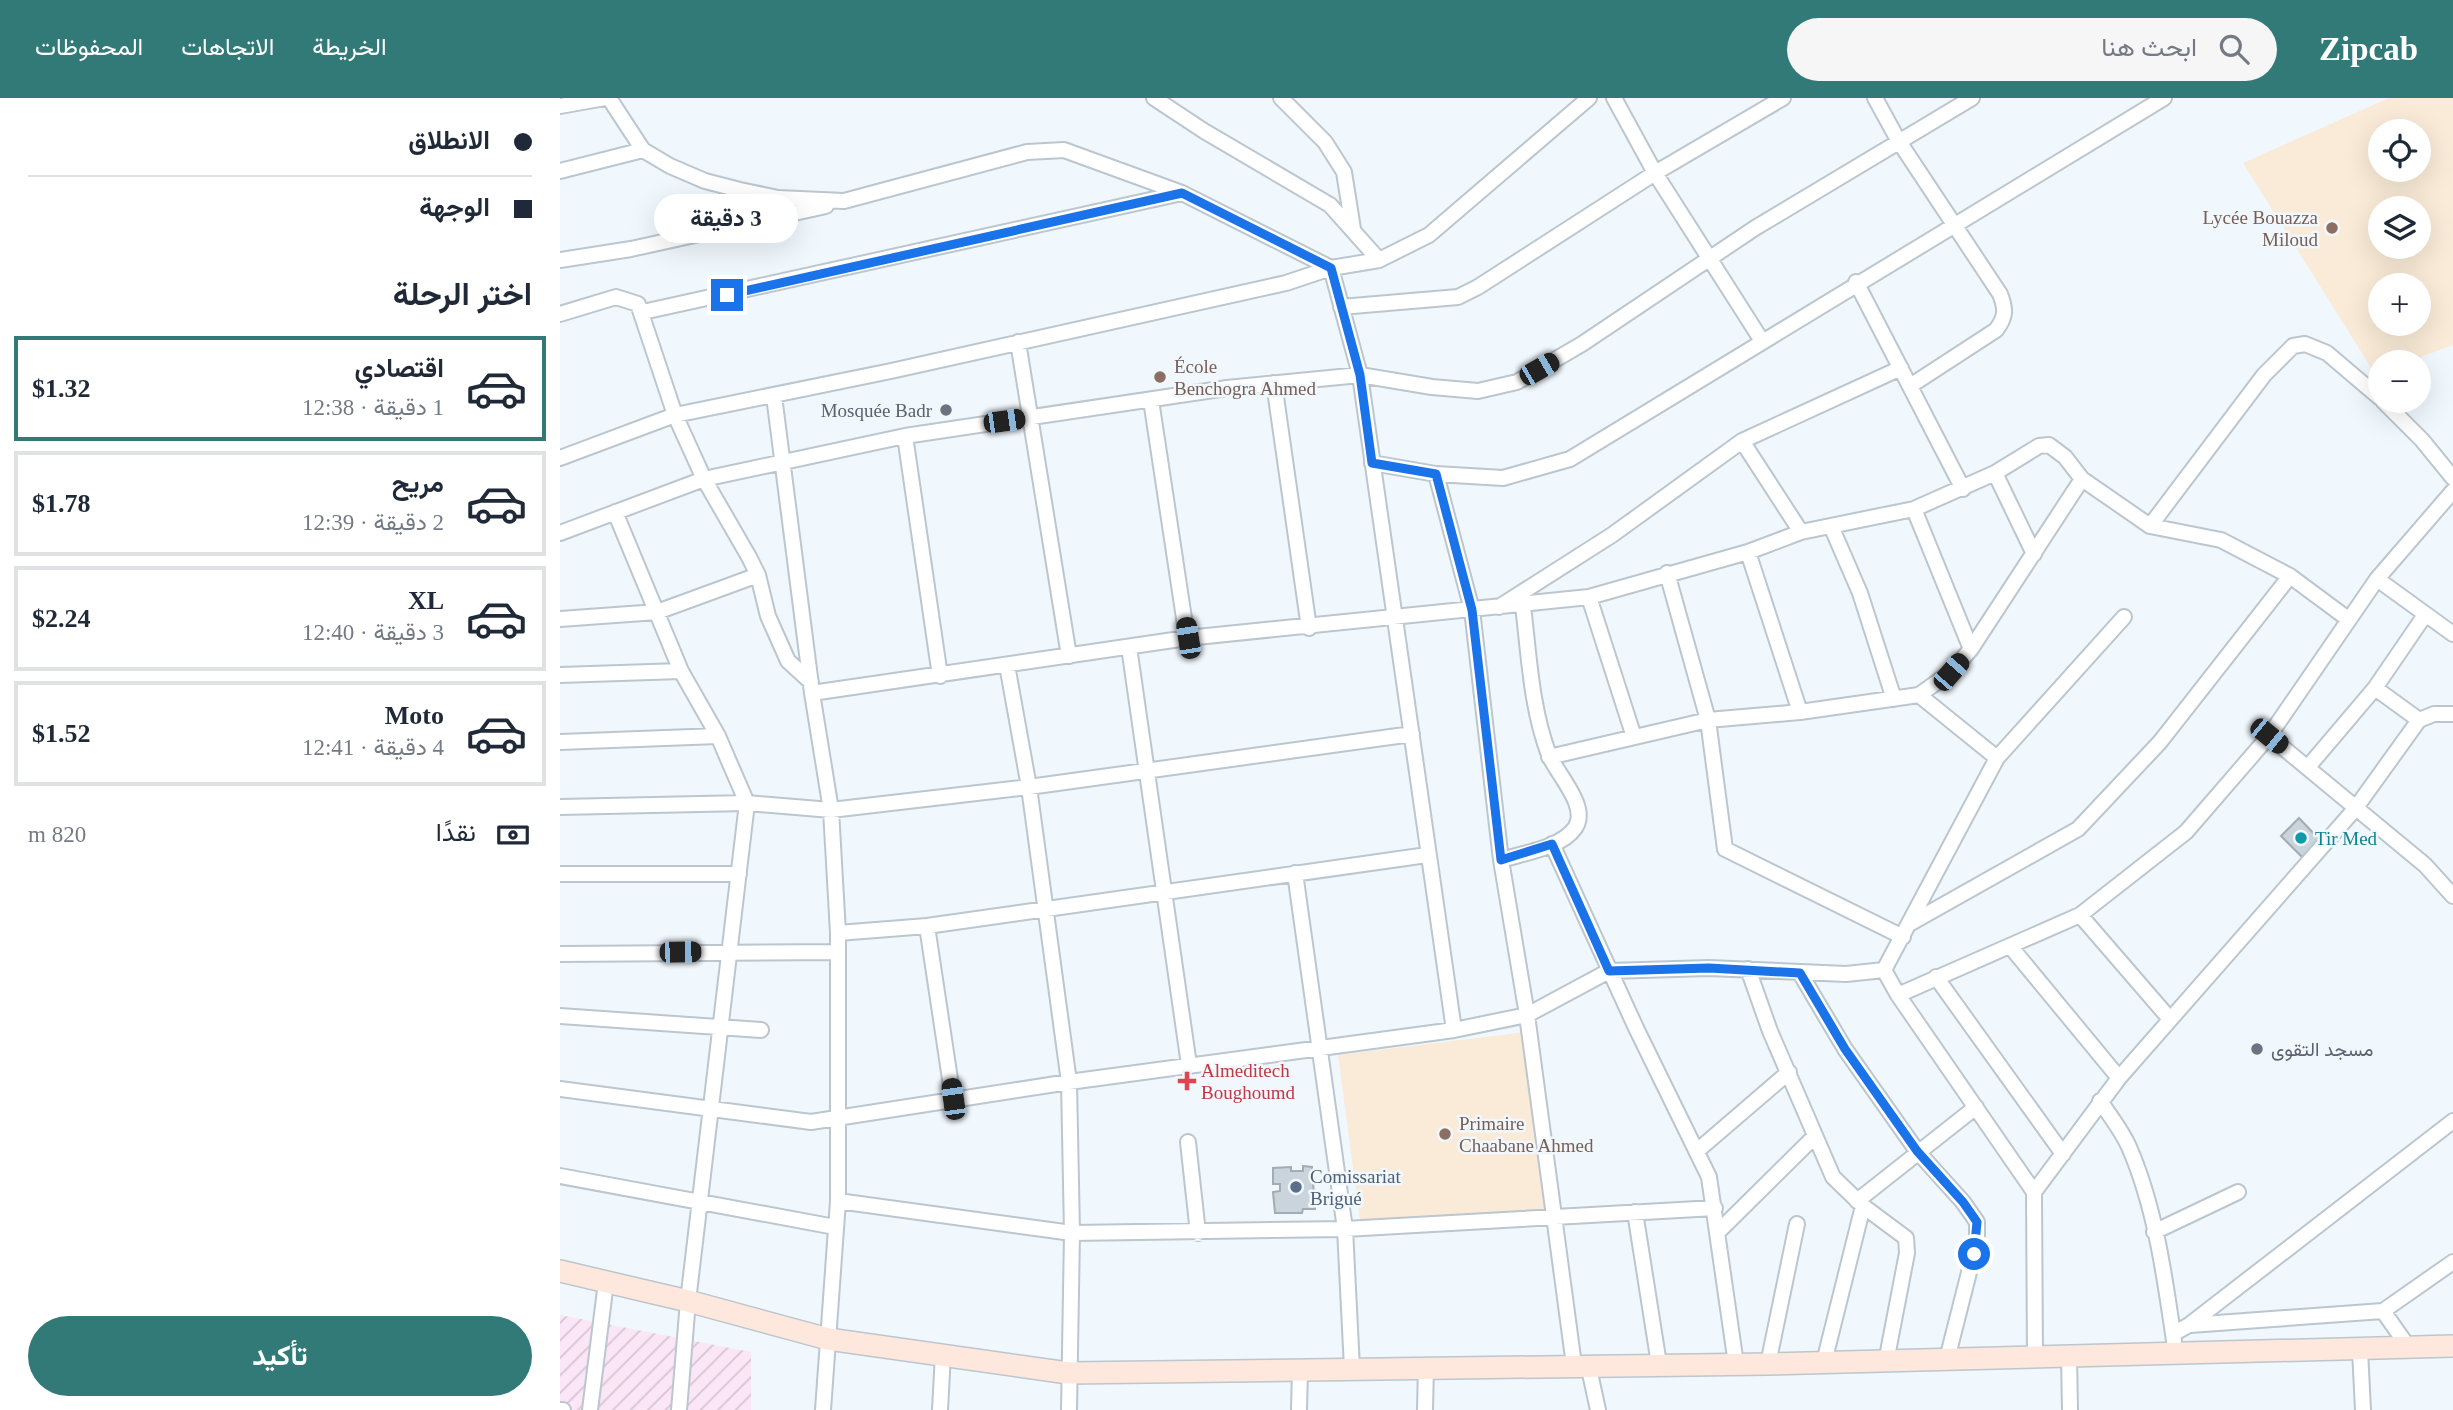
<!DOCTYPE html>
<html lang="ar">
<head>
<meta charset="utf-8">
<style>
  body { margin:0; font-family:"Times New Roman",Vazirmatn,serif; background:#f6f6f7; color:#1f2937; direction:rtl; height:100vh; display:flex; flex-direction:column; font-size:26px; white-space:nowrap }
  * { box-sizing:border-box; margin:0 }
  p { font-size:23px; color:#747a83 }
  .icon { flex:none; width:38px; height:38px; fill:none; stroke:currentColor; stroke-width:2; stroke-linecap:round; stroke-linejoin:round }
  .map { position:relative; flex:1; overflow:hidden; direction:ltr }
  .sheet { display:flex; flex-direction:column; background:#fff; width:560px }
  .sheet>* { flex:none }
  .hud { display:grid; align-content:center; height:154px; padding:0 28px; background:#fff }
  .tools { position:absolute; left:1808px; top:21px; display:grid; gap:14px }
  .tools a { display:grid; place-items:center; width:63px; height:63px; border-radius:50%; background:#fff; box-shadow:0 7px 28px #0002; font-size:35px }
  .end { position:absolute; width:32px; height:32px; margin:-16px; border:9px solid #1a73e8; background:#fff; box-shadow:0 0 0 4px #fff }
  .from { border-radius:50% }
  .bubble { position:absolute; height:49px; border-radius:24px; background:#fff; box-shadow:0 7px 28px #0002; font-size:23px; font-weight:700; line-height:49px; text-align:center; direction:rtl }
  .car { position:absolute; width:21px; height:42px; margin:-21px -10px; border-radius:9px; box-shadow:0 0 5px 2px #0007; background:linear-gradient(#222 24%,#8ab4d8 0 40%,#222 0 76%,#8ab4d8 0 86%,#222 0) }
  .hud b { display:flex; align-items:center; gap:24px; height:66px; font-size:26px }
  .hud b+b { border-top:2px solid #e0e1e3 }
  .hud i { width:18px; height:18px; background:#1f2937 }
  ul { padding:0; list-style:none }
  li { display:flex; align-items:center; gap:21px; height:105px; margin:0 14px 10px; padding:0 14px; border:4px solid #e0e1e3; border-radius:0px }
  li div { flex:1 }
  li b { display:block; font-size:26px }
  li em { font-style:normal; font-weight:700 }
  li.active { border-color:#327a78 }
  li>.icon { width:63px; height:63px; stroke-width:1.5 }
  h2 { padding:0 28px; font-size:32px; line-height:84px }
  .pay { display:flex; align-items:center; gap:18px; height:77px; padding:0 28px; font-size:26px }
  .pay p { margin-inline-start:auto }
  .primary-button { display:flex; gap:14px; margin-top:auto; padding:14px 28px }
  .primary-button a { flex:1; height:80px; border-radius:42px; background:#327a78; color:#fff; font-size:28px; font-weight:700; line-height:80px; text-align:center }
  header { display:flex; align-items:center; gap:42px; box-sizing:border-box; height:98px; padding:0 35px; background:#327a78; color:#fff }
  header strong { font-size:33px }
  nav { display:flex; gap:38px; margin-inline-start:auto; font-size:24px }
  .search { width:490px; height:63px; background:#f6f6f7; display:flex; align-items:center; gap:18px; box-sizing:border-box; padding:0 24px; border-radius:38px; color:#747a83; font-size:26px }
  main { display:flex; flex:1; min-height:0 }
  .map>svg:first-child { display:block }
</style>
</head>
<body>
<header>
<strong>Zipcab</strong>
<div class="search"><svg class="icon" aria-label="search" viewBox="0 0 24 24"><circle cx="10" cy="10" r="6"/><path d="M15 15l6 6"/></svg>ابحث هنا</div>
<nav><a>الخريطة</a><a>الاتجاهات</a><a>المحفوظات</a></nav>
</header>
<main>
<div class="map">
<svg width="1893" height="1312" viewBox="0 0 1893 1312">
  <defs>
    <pattern id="industrial-furrows" width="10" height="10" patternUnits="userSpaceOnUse" patternTransform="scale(1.75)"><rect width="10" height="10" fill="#fae6f6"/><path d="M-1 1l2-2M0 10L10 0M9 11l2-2" fill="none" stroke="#d6c5d3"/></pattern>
  </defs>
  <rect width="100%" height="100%" fill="#f1f8fd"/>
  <path fill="url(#industrial-furrows)" d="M0,1217L191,1254V1312H0Z"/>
  <path fill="#f9ebd7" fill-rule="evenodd" d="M1829,0H1893V247L1847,264H1820V274L1815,276L1683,65ZM1820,33H1858V72H1820ZM1820,110H1858V149H1820ZM1820,187H1858V226H1820Z
    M966,934L995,1115L800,1123L778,957Z"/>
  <path fill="#c9d4dd" stroke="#a2acb4" stroke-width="2" d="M1739,720L1760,742L1742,759L1721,738Z
    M743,1068L752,1069L755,1111H743L742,1115H715L713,1094L720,1093V1086H713V1070L731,1069V1073H743Z"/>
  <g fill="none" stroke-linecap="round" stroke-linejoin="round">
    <g stroke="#bbc6ce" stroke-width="18">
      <path id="street" d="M49,0L83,52L110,68L145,83L180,92L218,100L284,103L467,54L504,52L622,95L771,170L800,277L894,932
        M594,0L644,33L770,107L819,162
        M721,0L765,44L784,74L793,131
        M1054,0L1095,75L1202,243
        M1315,0L1338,42L1440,196C1446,211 1446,219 1436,232L1350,288
        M0,8L45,0
        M0,73L83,52
        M0,162L71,151L266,108
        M1296,184L1403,391
        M781,209L898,199L918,189L1095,75L1223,0
        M83,214L622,95
        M0,216L56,199L78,206L115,317L144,381L189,459L198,477L208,518L228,563L251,584
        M458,244L509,558
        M714,285L749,530
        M214,298L252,595L271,712L278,835V1103L263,1312
        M591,302L627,540
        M1823,303L1862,342L1893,380
        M345,338L380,578
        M1182,343L1241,434
        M0,360L115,317L331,273L726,185L771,170L819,162L869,137L1029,0
        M812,365L876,376L943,380L1010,361L1604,0
        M1435,375L1474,456
        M876,376L912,512L941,762L967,917L1014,1267
        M1354,411L1411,551
        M55,414L121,573L158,638L187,705L128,1203L119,1312
        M1271,428L1300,495L1334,601
        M1590,428L1704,277L1733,248L1745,246L1767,255L1820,300
        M0,435L144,381L345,338L667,290L800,277L872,289L918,293L957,284L1022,246L1195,130L1412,0
        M1188,454L1240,614
        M1107,475L1148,622L1165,751L1343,839
        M1817,481L1893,536
        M1029,499L1074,639
        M939,509L1052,437L1182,343L1341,270
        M0,521L97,514L198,477
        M569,549L629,967
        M447,567L469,689L509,984L512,1135L509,1312
        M0,577L121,573
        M1815,590L1859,622
        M252,595L627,540L1029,499L1188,454L1241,434L1354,411L1435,375L1479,348L1489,347L1505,359L1522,381L1590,428L1661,442L1730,478L1788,521
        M1359,597L1437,660
        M1709,638L1865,767L1893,798
        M0,644L158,638
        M989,659L1148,622L1240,614L1359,597L1391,574L1411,551L1522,381
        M1748,669L1815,590L1865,517
        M0,709L187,705L271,712L469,689L852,636
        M992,746L1076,930L1149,1079L1176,1266
        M941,762C963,755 1001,750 1015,730C1030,709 996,675 989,657C971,610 969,557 963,508
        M735,775L785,1131L792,1270
        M0,776H179
        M1520,817L1609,920
        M1351,825L1518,731L1600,644L1730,478
        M367,828L393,1001
        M278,835L367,828L867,757
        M1450,848L1559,980
        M0,856L278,854
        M1188,871L1210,933L1273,1079L1303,1108L1346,1140L1347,1155L1326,1264
        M1240,875L1285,951L1357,1053L1403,1104L1417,1124V1143L1387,1261
        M1376,879L1503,1056
        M1338,897L1520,817L1626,734L1709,638L1817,481L1893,393
        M0,918L201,932
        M0,991L251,1024L509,984L894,932L967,917L1049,873L1149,870L1286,876L1324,872
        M1540,1003C1550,1018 1562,1033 1569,1049C1595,1108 1605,1180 1614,1243
        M628,1044L638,1135
        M1137,1053L1229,974
        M0,1078L275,1129
        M1474,1094L1559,980L1795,711L1859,622L1874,616H1893
        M278,1103L512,1135L785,1131L1155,1110
        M1297,1103L1416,1009
        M1075,1114L1099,1266
        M1159,1133L1254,1039
        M1594,1134L1678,1094
        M1630,1227L1823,1213
        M1613,1236L1629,1227L1893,1023
        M1849,1250L1823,1213L1893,1164
        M1800,1252L1803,1312
        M1475,1259L1474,1094L1338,897L1324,872L1437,660L1564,519
        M1509,1259L1510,1312
        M1264,1264L1303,1108
        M1028,1266L1038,1312
        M1208,1266L1237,1126
        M0,1312H3
        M30,1312L46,1184
        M380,1312L383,1256
        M739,1312L740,1271
        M865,1312L866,1268"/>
    </g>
    <g stroke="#bbc6ce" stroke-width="24">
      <path id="secondary" d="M0,1173L128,1203L268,1241L508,1275L1208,1266L1893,1248"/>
    </g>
    <use href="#street" stroke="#fff" stroke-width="14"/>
    <use href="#secondary" stroke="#fee7dd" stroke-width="21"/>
  </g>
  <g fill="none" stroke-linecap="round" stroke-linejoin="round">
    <path stroke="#1a73e8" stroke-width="9" d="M167,197L622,95L771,170L800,277L812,365L876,376L912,512L941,762L992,746L1049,873L1149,870L1240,875L1285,951L1357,1053L1403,1104L1417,1124L1414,1156"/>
  </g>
  <g fill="#8d6e63" stroke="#f1f8fd" stroke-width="2.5">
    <circle cx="1772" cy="130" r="7"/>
    <circle cx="600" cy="279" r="7"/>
    <circle cx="885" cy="1036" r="7"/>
  </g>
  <g fill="#6b7280" stroke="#f1f8fd" stroke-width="2.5">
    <circle cx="386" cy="312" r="7"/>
    <circle cx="1697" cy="951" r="7"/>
  </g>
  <circle fill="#0f9aa8" stroke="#f1f8fd" stroke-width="2.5" cx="1741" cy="740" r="7"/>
  <path fill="#e0444e" stroke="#f1f8fd" stroke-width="2.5" d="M623.5 972.5h7v7h7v7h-7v7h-7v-7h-7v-7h7z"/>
  <circle fill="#5c6f8a" stroke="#f1f8fd" stroke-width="2.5" cx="736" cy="1089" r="7"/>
  <g text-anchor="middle" stroke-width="5" stroke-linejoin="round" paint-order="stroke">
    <g font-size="19" fill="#785e54" stroke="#f1f8fd" text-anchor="start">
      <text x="1758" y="126" text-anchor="end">Lycée Bouazza<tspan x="1758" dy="22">Miloud</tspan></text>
      <text x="614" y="275">École<tspan x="614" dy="22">Benchogra Ahmed</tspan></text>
      <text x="899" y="1032">Primaire<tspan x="899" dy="22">Chaabane Ahmed</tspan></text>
    </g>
    <g font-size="19" fill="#5b616d" stroke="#f1f8fd" text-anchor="end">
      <text x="372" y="319">Mosquée Badr</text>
      <text x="1711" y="958" text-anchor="start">مسجد التقوى</text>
    </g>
    <g font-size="19" fill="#0d838f" stroke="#f1f8fd" text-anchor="start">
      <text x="1755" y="747">Tir Med</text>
    </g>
    <g font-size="19" fill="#be3a42" stroke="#f1f8fd" text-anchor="start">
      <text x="641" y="979">Almeditech<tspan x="641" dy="22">Boughoumd</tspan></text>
    </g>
    <g font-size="19" fill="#4e5e75" stroke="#f1f8fd" text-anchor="start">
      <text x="750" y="1085">Comissariat<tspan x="750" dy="22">Brigué</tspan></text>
    </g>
  </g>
</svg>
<div class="tools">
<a><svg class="icon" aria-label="locate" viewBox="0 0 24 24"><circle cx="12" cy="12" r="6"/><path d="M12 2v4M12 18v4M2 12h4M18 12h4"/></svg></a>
<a><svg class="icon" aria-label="layers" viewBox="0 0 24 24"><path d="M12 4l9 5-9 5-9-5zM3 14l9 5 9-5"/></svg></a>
<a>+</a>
<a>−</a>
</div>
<i class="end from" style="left:1414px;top:1156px"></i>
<i class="end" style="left:167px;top:197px"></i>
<div class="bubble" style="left:94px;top:96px;width:144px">3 دقيقة</div>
<i class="car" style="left:979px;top:271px;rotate:60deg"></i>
<i class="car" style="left:444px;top:323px;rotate:82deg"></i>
<i class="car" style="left:628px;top:540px;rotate:351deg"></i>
<i class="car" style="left:1391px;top:574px;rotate:41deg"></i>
<i class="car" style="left:1709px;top:638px;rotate:129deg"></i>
<i class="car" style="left:120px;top:854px;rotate:89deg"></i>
<i class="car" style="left:393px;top:1001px;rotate:352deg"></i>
</div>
<section class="sheet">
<div class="hud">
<b><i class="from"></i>الانطلاق</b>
<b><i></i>الوجهة</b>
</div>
<h2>اختر الرحلة</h2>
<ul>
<li class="active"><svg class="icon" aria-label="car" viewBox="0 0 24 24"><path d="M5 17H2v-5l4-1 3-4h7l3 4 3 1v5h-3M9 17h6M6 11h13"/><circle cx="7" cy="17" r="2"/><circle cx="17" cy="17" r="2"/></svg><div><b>اقتصادي</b><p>1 دقيقة · 12:38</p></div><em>$1.32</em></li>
<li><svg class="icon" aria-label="car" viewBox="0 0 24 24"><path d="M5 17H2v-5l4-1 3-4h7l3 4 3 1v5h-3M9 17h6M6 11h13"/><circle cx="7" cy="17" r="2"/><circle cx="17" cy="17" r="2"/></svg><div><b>مريح</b><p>2 دقيقة · 12:39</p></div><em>$1.78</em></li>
<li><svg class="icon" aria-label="car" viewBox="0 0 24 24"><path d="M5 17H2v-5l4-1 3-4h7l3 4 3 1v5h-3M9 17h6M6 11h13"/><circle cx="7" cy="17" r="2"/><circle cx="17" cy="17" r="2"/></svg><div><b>XL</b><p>3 دقيقة · 12:40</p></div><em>$2.24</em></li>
<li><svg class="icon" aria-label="car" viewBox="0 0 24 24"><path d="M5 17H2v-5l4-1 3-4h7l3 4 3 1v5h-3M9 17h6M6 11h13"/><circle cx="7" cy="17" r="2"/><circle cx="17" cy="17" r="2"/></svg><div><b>Moto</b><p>4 دقيقة · 12:41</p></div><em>$1.52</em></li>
</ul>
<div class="pay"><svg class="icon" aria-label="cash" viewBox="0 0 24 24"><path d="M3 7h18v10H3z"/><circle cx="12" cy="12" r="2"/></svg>نقدًا<p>820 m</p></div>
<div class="primary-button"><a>تأكيد</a></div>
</section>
</main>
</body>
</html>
